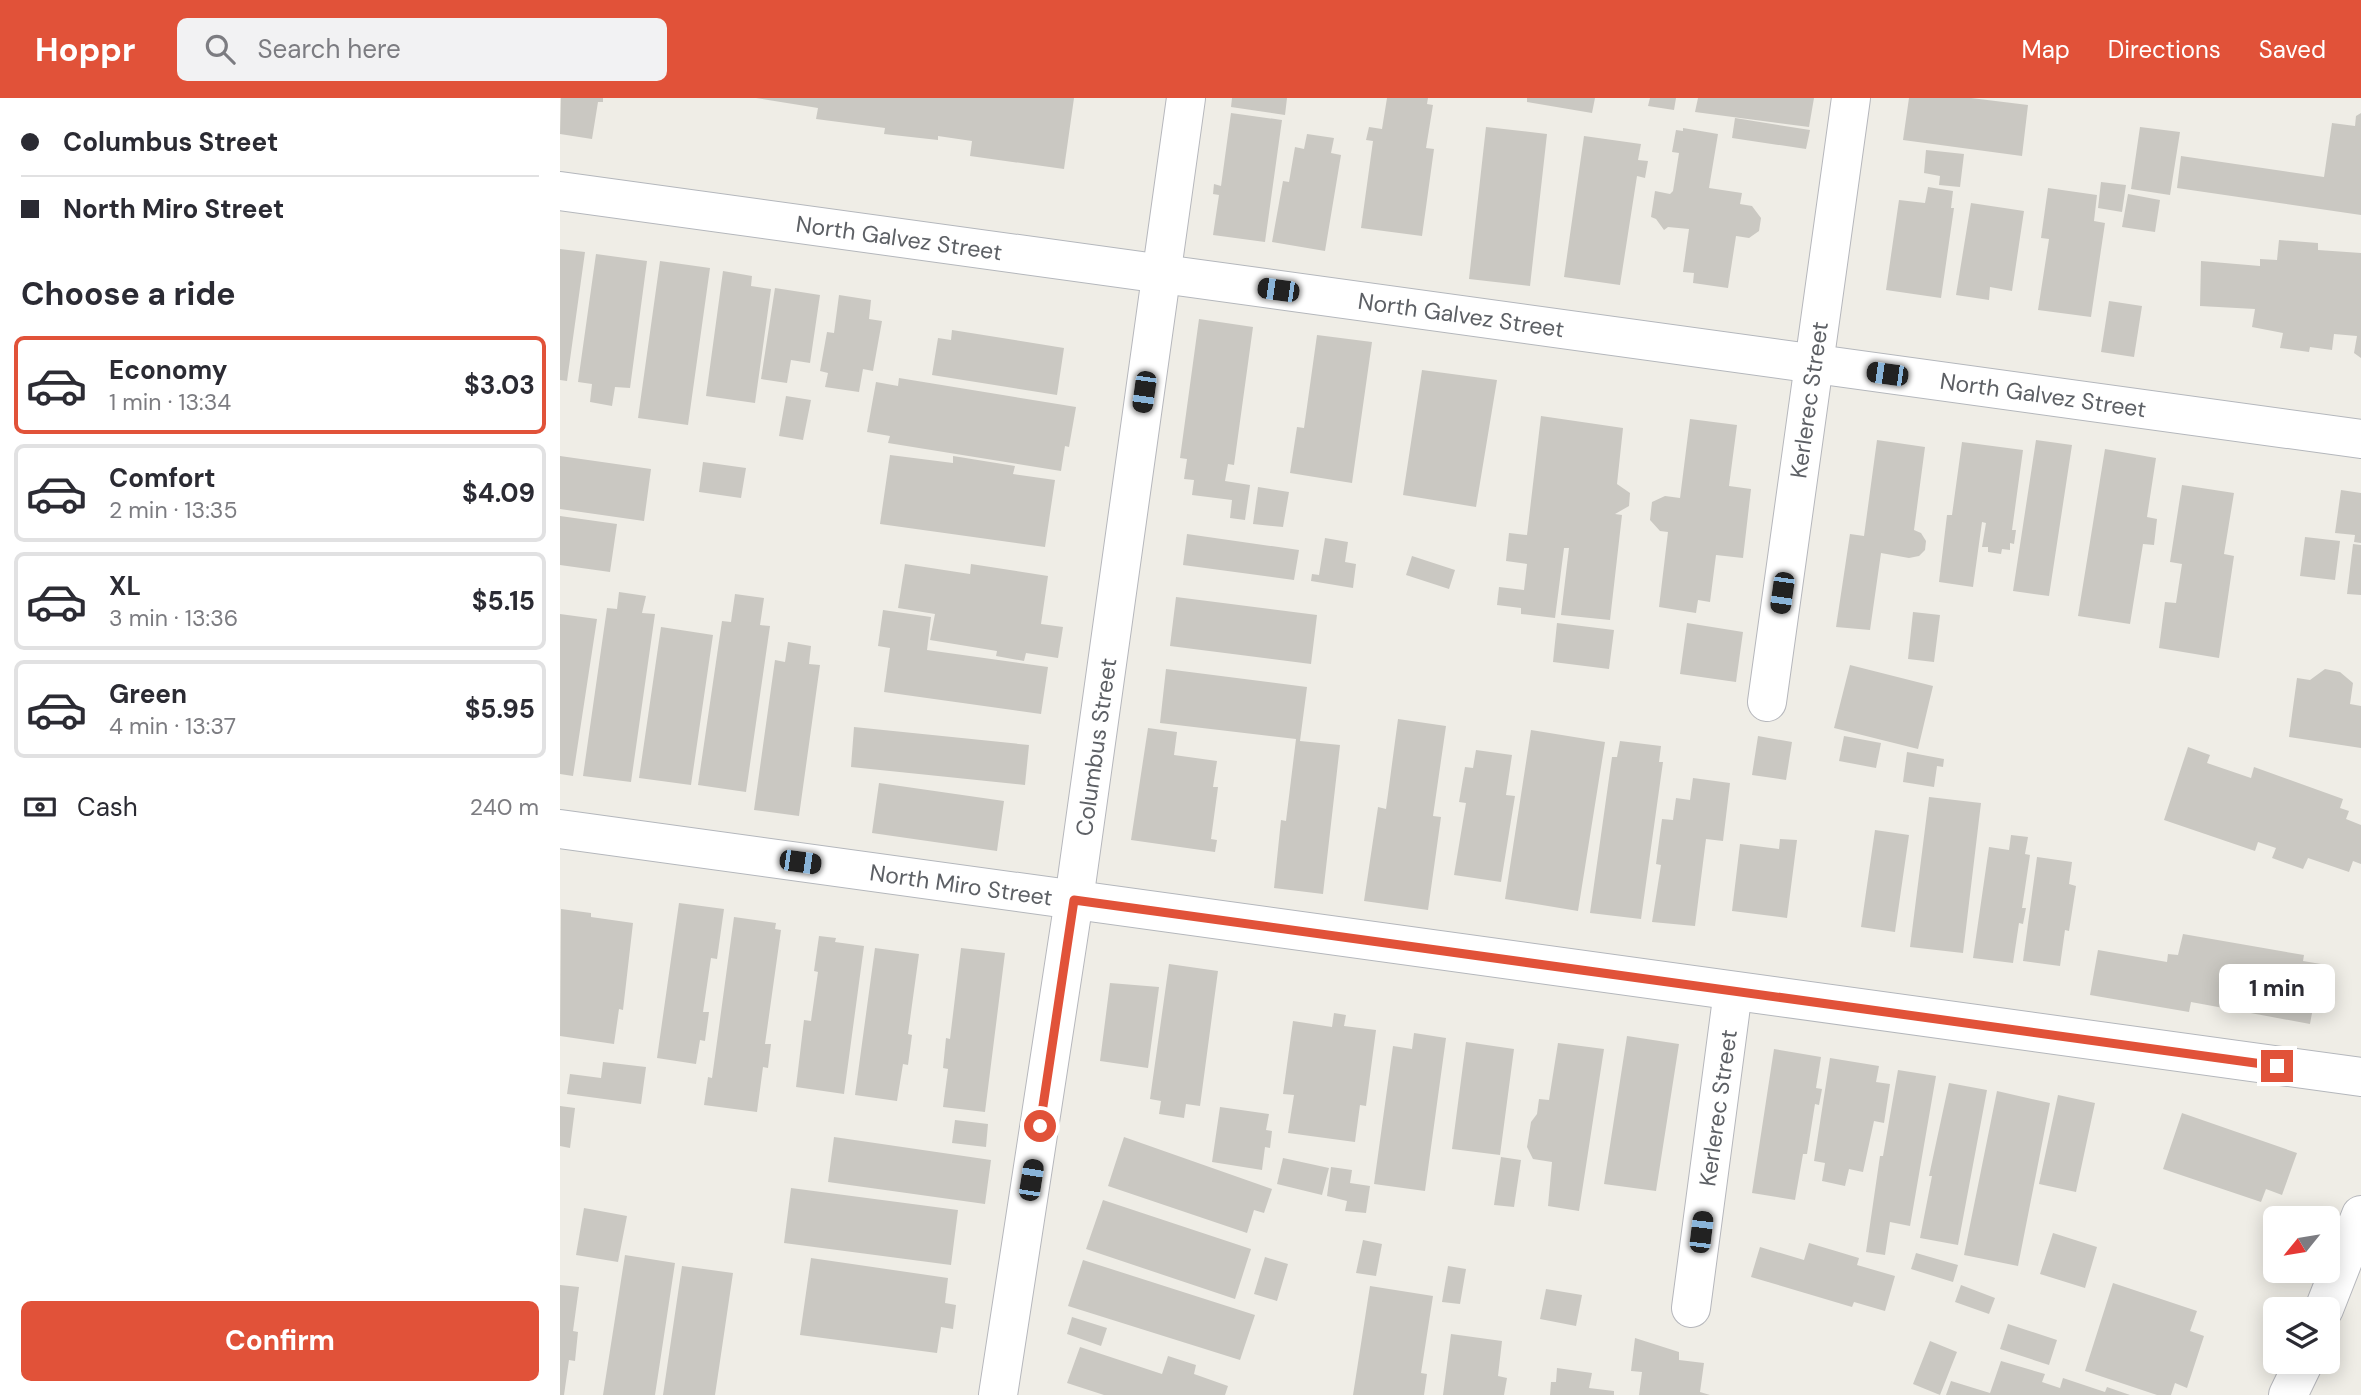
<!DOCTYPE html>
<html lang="en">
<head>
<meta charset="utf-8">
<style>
  body { margin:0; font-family:"DM Sans",sans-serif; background:#f2f2f3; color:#2b2b33; height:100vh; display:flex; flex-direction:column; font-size:26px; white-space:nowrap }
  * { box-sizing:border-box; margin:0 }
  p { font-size:23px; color:#7c7c81 }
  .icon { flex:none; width:38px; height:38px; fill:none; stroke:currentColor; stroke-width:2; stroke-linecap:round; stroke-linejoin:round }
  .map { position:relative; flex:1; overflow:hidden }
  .side { display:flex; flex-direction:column; background:#fff; width:560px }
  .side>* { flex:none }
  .guide { display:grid; align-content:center; height:154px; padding:0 21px; background:#fff }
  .needle { width:46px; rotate:240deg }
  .buttons { position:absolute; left:1703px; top:1108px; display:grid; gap:14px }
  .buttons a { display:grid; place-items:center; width:77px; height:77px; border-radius:10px; background:#fff; box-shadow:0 4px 18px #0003; font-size:35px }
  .end { position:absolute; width:32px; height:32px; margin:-16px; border:9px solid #e15239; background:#fff; box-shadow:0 0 0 4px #fff }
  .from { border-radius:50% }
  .bubble { position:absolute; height:49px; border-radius:10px; background:#fff; box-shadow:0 4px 18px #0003; font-size:23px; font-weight:700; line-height:49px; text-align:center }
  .car { position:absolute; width:21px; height:42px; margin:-21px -10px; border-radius:9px; box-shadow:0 0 5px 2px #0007; background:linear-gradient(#222 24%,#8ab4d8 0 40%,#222 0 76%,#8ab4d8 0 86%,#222 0) }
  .guide b { display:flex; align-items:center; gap:24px; height:66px; font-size:26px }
  .guide b+b { border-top:2px solid #e1e1e2 }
  .guide i { width:18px; height:18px; background:#2b2b33 }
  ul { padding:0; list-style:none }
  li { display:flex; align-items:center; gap:21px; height:98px; margin:0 14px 10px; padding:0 7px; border:4px solid #e1e1e2; border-radius:10px }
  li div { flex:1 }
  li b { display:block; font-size:26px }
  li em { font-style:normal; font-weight:700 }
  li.selected { border-color:#e15239 }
  li>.icon { width:63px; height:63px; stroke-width:1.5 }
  h2 { padding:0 21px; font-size:32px; line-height:84px }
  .pay { display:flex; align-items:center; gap:18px; height:77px; padding:0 21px; font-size:26px }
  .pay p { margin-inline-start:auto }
  .action { display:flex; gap:14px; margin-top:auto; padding:14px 21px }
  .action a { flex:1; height:80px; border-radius:10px; background:#e15239; color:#fff; font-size:28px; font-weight:700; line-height:80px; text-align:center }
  header { display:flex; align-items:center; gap:42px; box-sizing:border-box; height:98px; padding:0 35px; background:#e15239; color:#fff }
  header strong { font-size:33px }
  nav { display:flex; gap:38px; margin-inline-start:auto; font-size:24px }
  .search { width:490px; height:63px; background:#f2f2f3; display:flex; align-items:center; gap:18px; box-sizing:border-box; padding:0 24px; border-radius:10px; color:#7c7c81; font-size:26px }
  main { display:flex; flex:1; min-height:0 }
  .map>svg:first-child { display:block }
</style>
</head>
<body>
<header>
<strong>Hoppr</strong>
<div class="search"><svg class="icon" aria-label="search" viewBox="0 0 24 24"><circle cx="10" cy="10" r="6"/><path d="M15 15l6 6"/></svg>Search here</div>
<nav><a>Map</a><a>Directions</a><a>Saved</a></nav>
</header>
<main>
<section class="side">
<div class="guide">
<b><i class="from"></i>Columbus Street</b>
<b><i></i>North Miro Street</b>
</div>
<h2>Choose a ride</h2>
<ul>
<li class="selected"><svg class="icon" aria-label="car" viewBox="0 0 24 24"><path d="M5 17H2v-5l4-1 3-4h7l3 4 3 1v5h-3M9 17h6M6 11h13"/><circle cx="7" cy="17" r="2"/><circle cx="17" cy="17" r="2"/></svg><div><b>Economy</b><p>1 min · 13:34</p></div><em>$3.03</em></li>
<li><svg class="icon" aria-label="car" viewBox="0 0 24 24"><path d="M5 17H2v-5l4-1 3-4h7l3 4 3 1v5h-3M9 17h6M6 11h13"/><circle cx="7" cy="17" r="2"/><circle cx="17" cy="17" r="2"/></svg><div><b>Comfort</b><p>2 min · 13:35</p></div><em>$4.09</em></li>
<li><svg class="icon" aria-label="car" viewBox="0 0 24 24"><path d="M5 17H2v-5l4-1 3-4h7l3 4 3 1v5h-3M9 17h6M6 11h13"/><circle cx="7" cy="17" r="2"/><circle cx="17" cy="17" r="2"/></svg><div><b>XL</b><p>3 min · 13:36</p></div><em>$5.15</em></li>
<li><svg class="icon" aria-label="car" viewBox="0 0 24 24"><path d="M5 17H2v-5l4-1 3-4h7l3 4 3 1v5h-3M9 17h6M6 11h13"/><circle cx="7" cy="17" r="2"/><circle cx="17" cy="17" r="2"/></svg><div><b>Green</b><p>4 min · 13:37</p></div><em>$5.95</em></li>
</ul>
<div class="pay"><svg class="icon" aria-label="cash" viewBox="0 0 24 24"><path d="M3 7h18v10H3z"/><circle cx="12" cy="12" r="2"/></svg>Cash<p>240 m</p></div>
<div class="action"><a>Confirm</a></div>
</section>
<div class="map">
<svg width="1801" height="1297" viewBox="0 0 1801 1297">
  <rect width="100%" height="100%" fill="#efede6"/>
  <path fill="#cac8c2" d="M1,0H43V4H38L32,41L0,36Z
    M196,0H514L504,71L410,58L412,43L378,38V42L324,36L325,30L256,21L258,10Z
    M672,0H727L725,17L671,9Z
    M827,0H868L867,6L873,7L866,50L874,51L862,138L801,130L813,43L806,42L809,29L822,31Z
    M967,0H1035L1032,15L967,4Z
    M1090,0H1116L1114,12L1088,8Z
    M1138,0H1254L1249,29L1135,14Z
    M1349,0H1411L1468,7L1462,58L1343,42Z
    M671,15L722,22L705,144L653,137L659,97L653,96L654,86L661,88Z
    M1801,15V117L1617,90L1621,58L1764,79L1772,25L1795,28L1796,18Z
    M1175,20L1250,32L1246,51L1172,40Z
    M926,29L987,36L970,188L909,181Z
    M1580,29L1620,34L1610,97L1571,91Z
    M1123,30L1158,36L1149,90L1182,95L1180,106L1192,108L1201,120L1199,133L1189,140L1176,138L1168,190L1133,185L1134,175L1123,174L1129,131L1108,129L1104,132L1096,121L1091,119L1095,93L1110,96L1113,93L1119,55L1112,54L1116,32L1123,33Z
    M747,36L774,40L771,55L781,57L765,153L712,144L723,83L729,84L735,49L744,51Z
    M1024,38L1081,46L1078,62L1088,63L1085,80L1077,78L1060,187L1004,179Z
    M1366,52L1404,56L1400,89L1379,87L1380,78L1364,75Z
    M1541,84L1566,87L1562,114L1538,110Z
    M1368,89L1393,93L1391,110H1394L1381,200L1326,192L1339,102L1365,105Z
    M1488,90L1537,97L1534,123L1545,125L1531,219L1478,212L1489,141L1481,140Z
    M1568,96L1600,102L1595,134L1562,129Z
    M1411,105L1464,113L1452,193L1430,189L1429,202L1396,197Z
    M1719,142L1758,145V152L1801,155V260L1794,255L1797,238L1774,236L1772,252L1750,249L1749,254L1720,250L1723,235L1692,229L1695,211L1640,208L1641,163L1700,168V161L1717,162Z
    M0,151L25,154L7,283L0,282Z
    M36,156L87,163L70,290L55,289L52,308L30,304L32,286L18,284Z
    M100,163L150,170L128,327L78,320Z
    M163,173L192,178L191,188L211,191L195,305L146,298Z
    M215,190L260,197L250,265L231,262L227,285L201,281Z
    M279,197L311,202L309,221L322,223L313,273L303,271L299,294L265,289L268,275L260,273L267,234L274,235Z
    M1549,203L1582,208L1574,259L1541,254Z
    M639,221L693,229L674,367L668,366L665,383L690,387L685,422L670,420L672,402L632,397L634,382L624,381L627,361L620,360Z
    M392,232L504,250L497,297L372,277L378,240L391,242Z
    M757,237L812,244L792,385L730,375L737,329L744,330Z
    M862,272L937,282L916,409L843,397Z
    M339,280L516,309L509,349L505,348L501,373L328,345L330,338L307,334L316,284L338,288Z
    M226,298L251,302L243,342L219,338Z
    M981,318L1063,330L1057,386L1070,395L1069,408L1055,416L1062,417L1050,522L1001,517L1009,450H1004L995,520L961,516V510L937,507L939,489L964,492L967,466L946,463L949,435L967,437Z
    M1130,321L1177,327L1169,388L1191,391L1183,460L1156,457L1150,504L1138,502L1136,515L1099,509L1108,434L1100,433L1090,422L1092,404L1105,398L1120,400Z
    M1317,342L1365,349L1354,432L1361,435L1366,443L1365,452L1359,458L1349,460L1321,455L1310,532L1276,529L1290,436L1304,438Z
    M1476,342L1512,347L1489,498L1453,493Z
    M1402,344L1463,352L1452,432H1456L1454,446L1450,445V452L1442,451L1441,456L1428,454V449H1422L1426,425L1422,424L1413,489L1379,484L1387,417H1392Z
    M1545,351L1596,360L1587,419L1597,421L1594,447L1583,446L1570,526L1518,518Z
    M330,357L393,365V358L455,368L453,376L495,382L485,449L320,426Z
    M0,358L91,371L84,423L0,411Z
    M143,364L186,370L181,400L139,394Z
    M1622,387L1674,395L1664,456L1674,458L1659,560L1599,550L1605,504L1616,505L1622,466L1610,464Z
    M698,389L729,394L723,429L693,426Z
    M1781,392L1801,395V445L1794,444L1795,437L1775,435Z
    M0,418L57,426L50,474L0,467Z
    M627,436L739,452L734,482L623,467Z
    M1745,439L1780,443L1775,482L1740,478Z
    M765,440L788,444L785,464L796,466L793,490L751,483L752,476L759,477Z
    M1793,446L1801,447V497L1787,496Z
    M852,458L895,472L889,491L846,477Z
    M345,466L410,476L411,466L488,478L481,526L503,529L498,560L466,555L464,563L436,558L437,553L370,542L375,516L338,510Z
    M59,494L86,498L82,515L95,516L71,684L23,678L47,510L57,511Z
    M175,496L204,500L200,527L210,528L186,694L138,687L162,523L171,524Z
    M616,499L757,517L751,566L610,548Z
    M323,512L371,519L367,552L488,569L481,616L324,594L330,550L318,548Z
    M1353,514L1380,517L1374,564L1348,561Z
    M0,516L37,521L13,678L0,676Z
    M997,525L1054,532L1049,571L993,564Z
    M1127,525L1183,534L1176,584L1120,576Z
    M101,529L153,537L131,687L79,680Z
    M228,544L251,548L249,566L260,567L239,718L194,712L215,562L225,564Z
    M1290,567L1373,588L1358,651L1274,630Z
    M606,571L747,589L740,643L780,647L763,796L714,790L721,722L726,723L736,641L600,625Z
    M1765,571L1780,574L1793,585L1790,606L1801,608V650L1729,639L1737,580L1750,582Z
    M838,621L886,628L873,718L881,719L868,812L804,803L818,709L826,711Z
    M294,629L469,647L465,687L291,669Z
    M588,630L617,634L614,657L657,663L653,689H658L651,741L657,742L655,754L571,742Z
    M971,632L1045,644L1018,813L945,801Z
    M1198,638L1232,644L1226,682L1192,677Z
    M1284,638L1321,645L1316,670L1279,663Z
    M1060,643L1101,648L1099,664H1103L1081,821L1030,815L1052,659H1057Z
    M1628,649L1650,657L1647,665L1691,680L1694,669L1783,701L1780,710L1789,713L1786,721L1801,727V766L1793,763L1789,774L1748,760L1743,771L1712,760L1716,750L1698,744L1695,753L1604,722Z
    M916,652L952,657L946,697L955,698L941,784L894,777L906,705L899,704L905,669L913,670Z
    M1347,654L1384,661L1383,669L1377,668L1374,689L1343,684Z
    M1133,680L1170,685L1163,743L1146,741L1135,828L1092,824L1101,767L1096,766L1102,721L1113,722L1116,700L1130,702Z
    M319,685L444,703L437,753L312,735Z
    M1369,699L1421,705L1403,855L1350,849Z
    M1315,732L1349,737L1335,834L1301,829Z
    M1451,737L1468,739L1465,756L1470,757L1462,810H1466L1463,826L1459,825L1453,865L1413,860L1429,749L1449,752Z
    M1220,741L1237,742L1227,820L1172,813L1180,746L1219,751Z
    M1477,759L1512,764L1509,786L1516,788L1509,833L1505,832L1500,868L1463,863Z
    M119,805L164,811L157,861L151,860L143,914H149L145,943L140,942L136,966L97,960Z
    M1,811L31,815V819L73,825L63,912L59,911L54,946L0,938Z
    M174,819L216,825L215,831L221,832L205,946H211L208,970L203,969L197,1014L144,1007L148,979L152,980Z
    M1623,836L1744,857L1743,863L1761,866L1750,926L1631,904L1629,914L1530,897L1538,852L1607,864L1608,856L1618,857Z
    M259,838L276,840L275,844L304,848L284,996L236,989L244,922L251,923L258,874L254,873Z
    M315,850L359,856L348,936L352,937L348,967L343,966L337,1003L295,997Z
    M401,850L445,855L425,1014L383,1009L388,971L383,970L386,940L390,941Z
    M609,866L658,873L640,1008L626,1006L624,1020L599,1016L601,1003L590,1001Z
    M550,885L599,889L588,970L540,963Z
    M774,915L786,917L784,928L816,932L806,1008L800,1007L795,1044L728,1035L734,997L723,996L733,923L772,929Z
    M854,935L886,940L865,1093L814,1086L833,948L852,951Z
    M1067,938L1119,946L1096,1093L1044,1086Z
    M906,944L954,951L940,1057L892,1051Z
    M998,945L1044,951L1019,1113L988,1108L992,1064L973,1061L967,1049L971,1024L977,1016L979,1001L989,1002Z
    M1214,951L1261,959L1256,990L1262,991L1259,1007L1255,1006L1247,1056H1243L1235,1102L1192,1095Z
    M1270,960L1319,968L1316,984L1330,986L1324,1025L1314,1023L1303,1074L1289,1071L1285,1088L1262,1083L1265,1065L1254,1063Z
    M43,964L86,969L81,1006L7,996L10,976L41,980Z
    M1338,972L1376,978L1350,1128L1330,1124L1325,1157L1306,1154L1320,1058H1323Z
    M1389,985L1427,992L1398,1147L1360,1140L1372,1078H1369Z
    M1437,993L1490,1005L1458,1168L1404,1157Z
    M1498,997L1535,1005L1516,1094L1479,1086Z
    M0,1008L15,1010L10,1050L0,1048Z
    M660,1009L709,1016L706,1032L712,1033L710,1050L705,1049L702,1072L652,1064Z
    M1622,1015L1737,1055L1722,1097L1706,1091L1701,1104L1603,1071Z
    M395,1022L428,1026L426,1049L392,1045Z
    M274,1039L431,1062L425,1106L268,1084Z
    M564,1039L712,1091L704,1115L694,1112L687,1135L548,1088Z
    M941,1059L961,1062L954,1109L934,1107Z
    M723,1060L769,1070L762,1097L717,1086Z
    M771,1069L792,1072L790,1085L810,1088L806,1115L785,1113L787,1103L767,1098Z
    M231,1090L398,1112L391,1167L224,1145Z
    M543,1102L691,1151L675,1201L526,1151Z
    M24,1110L67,1118L58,1164L16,1157Z
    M1493,1135L1537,1149L1525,1190L1480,1176Z
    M803,1142L822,1146L816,1178L796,1175Z
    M1249,1145L1299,1160L1297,1167L1335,1178L1325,1213L1294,1204L1292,1209L1191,1179L1200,1149L1244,1162Z
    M1356,1155L1398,1167L1393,1184L1351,1171Z
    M65,1157L115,1165L95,1297H43Z
    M705,1159L728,1166L717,1203L694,1196Z
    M251,1160L388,1180L385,1205L396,1207L393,1231L381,1229L377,1255L240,1237Z
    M523,1162L695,1217L680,1262L508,1208Z
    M122,1168L173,1175L155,1297H103Z
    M888,1168L906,1171L900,1206L882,1204Z
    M1553,1185L1637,1213L1630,1233L1644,1238L1627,1290L1615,1285L1611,1297H1597L1525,1273Z
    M0,1187L19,1189L13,1233L18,1234L15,1263L9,1262L4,1297H0Z
    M1401,1187L1435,1200L1429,1216L1395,1204Z
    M810,1188L873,1198L861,1275L867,1276L864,1297H793Z
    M986,1191L1022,1197L1016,1228L980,1221Z
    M512,1219L547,1230L541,1248L507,1236Z
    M1448,1226L1497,1242L1489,1267L1440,1251Z
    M891,1236L942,1243L938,1278L947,1280L944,1297H883Z
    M1075,1240L1119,1254V1262L1144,1265L1140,1294L1150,1297H1079L1082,1274L1071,1273Z
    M1370,1243L1397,1254L1380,1297L1353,1286Z
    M520,1249L602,1276L608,1258L636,1267L634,1276L668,1288L665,1297H544L507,1285Z
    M1441,1263L1485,1276L1482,1284L1500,1290L1503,1280L1545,1294L1547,1289L1570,1297H1386L1391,1283L1430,1295Z
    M997,1270L1032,1275L1029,1290L1054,1293V1297H990L991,1284H996Z"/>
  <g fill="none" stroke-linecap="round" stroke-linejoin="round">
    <g stroke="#b6b7bc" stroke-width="40">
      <path id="street" d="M1207,604L1291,0
        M1131,1210L1173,893
        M1764,1211L1801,1117
        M438,1297L514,802L626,0
        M1728,1297L1744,1264"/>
    </g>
    <g stroke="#b4b7bc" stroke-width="40">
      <path id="secondary" d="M0,93L1801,341
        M0,731L1801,979"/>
    </g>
    <use href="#street" stroke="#fff" stroke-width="38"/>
    <use href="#secondary" stroke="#fff" stroke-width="38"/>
  </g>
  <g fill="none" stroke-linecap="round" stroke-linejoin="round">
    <path stroke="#e15239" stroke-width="9" d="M480,1028L514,802L1717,968"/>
  </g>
  <g text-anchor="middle" stroke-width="6" stroke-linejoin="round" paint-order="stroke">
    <g font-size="23" fill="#5d6065" stroke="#fff">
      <text transform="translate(339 140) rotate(8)" y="8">North Galvez Street</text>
      <text transform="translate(901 217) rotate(8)" y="8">North Galvez Street</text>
      <text transform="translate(1483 297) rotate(8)" y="8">North Galvez Street</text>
      <text transform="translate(1249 302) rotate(-82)" y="8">Kerlerec Street</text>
      <text transform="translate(536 649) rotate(-82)" y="8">Columbus Street</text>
      <text transform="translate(401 787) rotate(8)" y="8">North Miro Street</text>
      <text transform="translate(1158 1010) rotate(-82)" y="8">Kerlerec Street</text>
    </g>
  </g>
</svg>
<div class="buttons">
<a><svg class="needle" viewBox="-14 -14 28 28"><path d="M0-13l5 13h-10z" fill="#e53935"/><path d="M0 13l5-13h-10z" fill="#7c7c81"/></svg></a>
<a><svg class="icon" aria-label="layers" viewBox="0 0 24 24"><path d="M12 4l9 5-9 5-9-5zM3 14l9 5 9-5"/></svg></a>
</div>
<i class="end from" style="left:480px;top:1028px"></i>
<i class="end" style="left:1717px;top:968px"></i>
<div class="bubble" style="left:1659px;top:866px;width:116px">1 min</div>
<i class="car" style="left:718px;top:192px;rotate:278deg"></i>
<i class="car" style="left:1327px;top:276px;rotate:278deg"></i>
<i class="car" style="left:584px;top:294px;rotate:188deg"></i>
<i class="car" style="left:1222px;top:495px;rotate:188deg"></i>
<i class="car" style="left:240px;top:764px;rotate:98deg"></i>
<i class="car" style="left:471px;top:1082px;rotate:9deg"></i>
<i class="car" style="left:1141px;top:1134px;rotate:7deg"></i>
</div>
</main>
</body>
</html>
